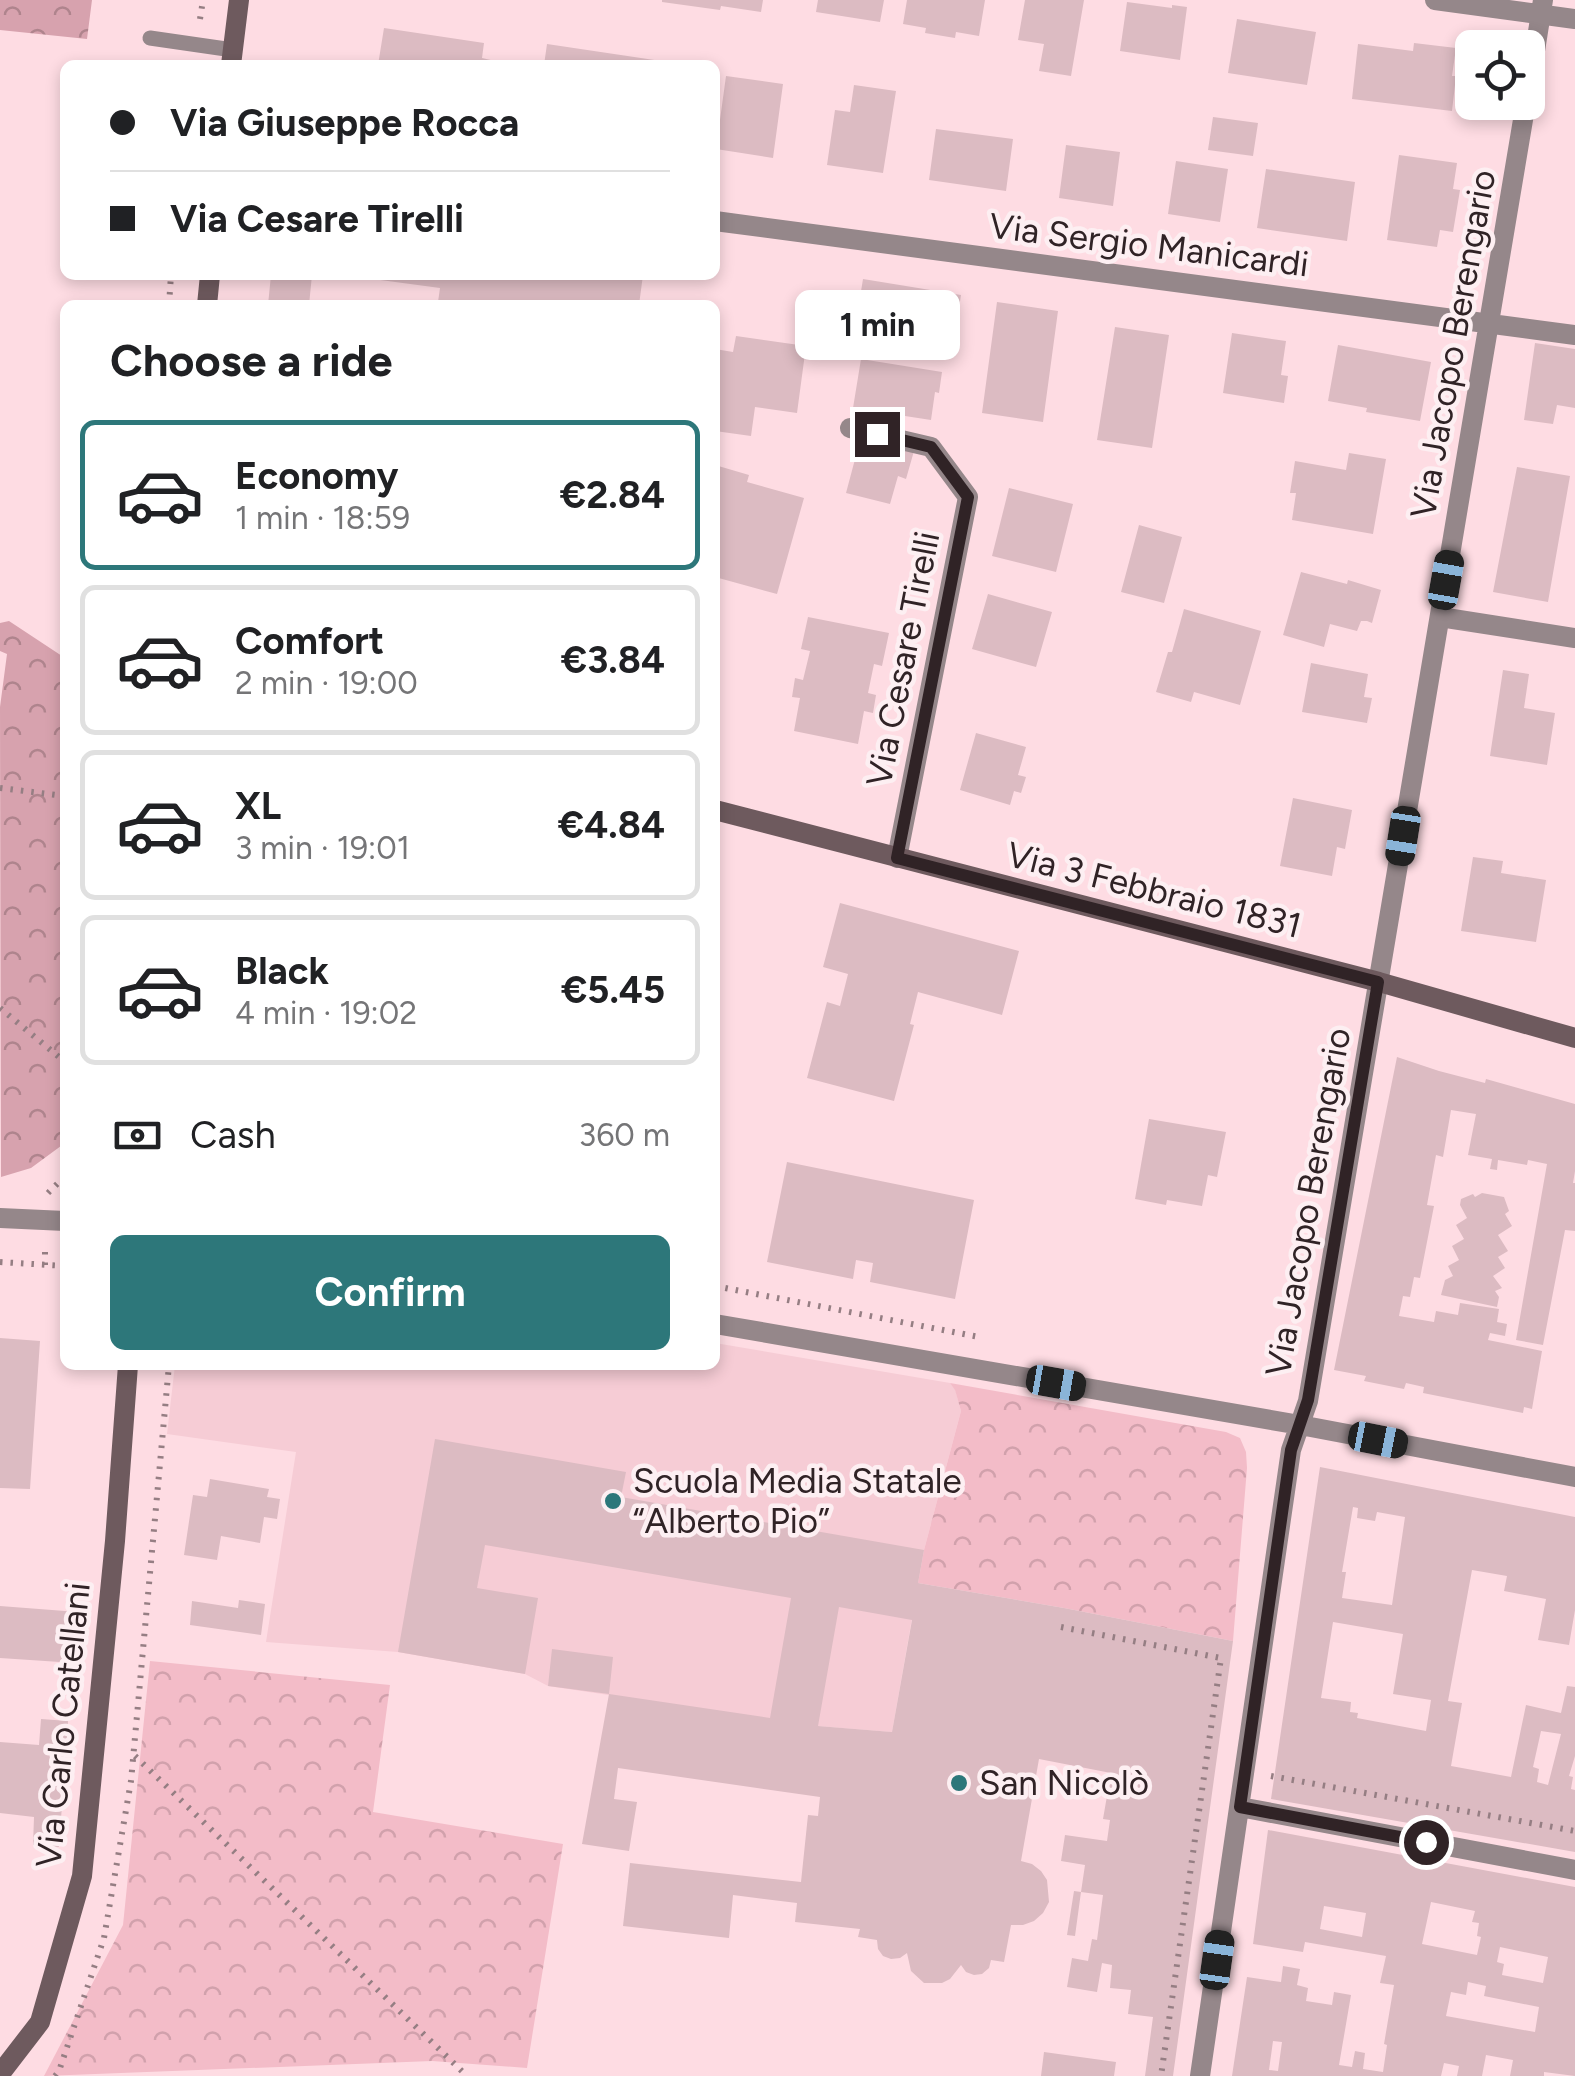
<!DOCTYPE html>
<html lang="en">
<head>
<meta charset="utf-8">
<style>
  body { margin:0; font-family:Figtree,sans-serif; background:#f2f2f2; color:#202124; height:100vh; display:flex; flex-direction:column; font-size:38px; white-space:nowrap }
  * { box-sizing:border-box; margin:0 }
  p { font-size:32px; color:#757577 }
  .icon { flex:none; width:55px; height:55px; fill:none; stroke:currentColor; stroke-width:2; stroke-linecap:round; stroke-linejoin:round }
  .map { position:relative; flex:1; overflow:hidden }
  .sheet { position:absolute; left:60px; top:300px; width:660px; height:1070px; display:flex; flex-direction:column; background:#fff; border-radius:15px; box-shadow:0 5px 15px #0003 }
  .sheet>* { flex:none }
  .top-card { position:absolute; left:60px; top:60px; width:660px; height:220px; border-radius:15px; box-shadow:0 5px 15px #0003; display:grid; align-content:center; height:220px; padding:0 50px; background:#fff }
  .controls { position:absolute; left:1455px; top:30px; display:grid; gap:20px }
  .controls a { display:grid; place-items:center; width:90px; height:90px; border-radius:15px; background:#fff; box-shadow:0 5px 15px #0003; font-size:50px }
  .end { position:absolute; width:45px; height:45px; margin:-22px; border:12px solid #302326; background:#fff; box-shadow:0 0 0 5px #fff }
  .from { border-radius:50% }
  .bubble { position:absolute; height:70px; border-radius:15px; background:#fff; box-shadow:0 5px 15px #0003; font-size:32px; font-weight:700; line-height:70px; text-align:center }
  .car { position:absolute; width:30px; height:60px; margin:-30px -15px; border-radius:12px; box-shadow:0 0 8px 2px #0007; background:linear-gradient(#222 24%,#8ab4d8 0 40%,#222 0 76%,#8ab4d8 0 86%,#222 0) }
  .top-card b { display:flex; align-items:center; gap:35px; height:95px; font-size:38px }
  .top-card b+b { border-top:2px solid #e0e0e0 }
  .top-card i { width:25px; height:25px; background:#202124 }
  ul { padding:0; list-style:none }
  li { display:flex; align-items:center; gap:30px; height:150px; margin:0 20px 15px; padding:0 30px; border:5px solid #e0e0e0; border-radius:15px }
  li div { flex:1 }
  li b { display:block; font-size:38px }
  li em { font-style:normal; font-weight:700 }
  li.selected { border-color:#2d777a }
  li>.icon { width:90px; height:90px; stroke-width:1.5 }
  h2 { padding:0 50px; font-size:45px; line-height:120px }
  .pay { display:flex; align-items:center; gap:25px; height:110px; padding:0 50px; font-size:38px }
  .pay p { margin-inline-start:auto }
  .action { display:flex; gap:20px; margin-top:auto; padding:20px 50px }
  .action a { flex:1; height:115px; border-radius:15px; background:#2d777a; color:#fff; font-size:40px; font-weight:700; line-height:115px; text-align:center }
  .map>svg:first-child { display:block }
</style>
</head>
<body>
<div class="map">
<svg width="1575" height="2076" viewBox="0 0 1575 2076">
  <defs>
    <pattern id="forest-crowns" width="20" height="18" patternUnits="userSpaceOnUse" patternTransform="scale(2.5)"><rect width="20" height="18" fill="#d7a2ae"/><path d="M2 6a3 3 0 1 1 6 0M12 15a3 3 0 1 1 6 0" fill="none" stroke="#af848d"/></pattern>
    <pattern id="park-crowns" width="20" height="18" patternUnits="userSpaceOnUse" patternTransform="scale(2.5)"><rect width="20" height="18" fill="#f3bcc8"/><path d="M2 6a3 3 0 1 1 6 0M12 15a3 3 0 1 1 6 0" fill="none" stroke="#d1a1ac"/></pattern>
  </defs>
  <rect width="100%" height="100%" fill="#fedce3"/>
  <path fill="#f6ccd5" d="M715,1343L950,1383L955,1389L961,1411L924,1550L892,1732L818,1726L548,1686L525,1674L398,1652L266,1642L296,1452L167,1434L175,1365H715Z"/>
  <path fill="url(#forest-crowns)" d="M0,0H92L87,39L0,30Z
    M9,621L65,658V1143L31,1168L1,1177L0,707L7,654L0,651V623Z"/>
  <path fill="url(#park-crowns)" d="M950,1383L1226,1432L1240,1438L1246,1452L1247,1468L1233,1641L1064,1608L918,1583L924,1550L961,1411L955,1390Z
    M150,1661L390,1685L373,1812L563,1844L527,2068L432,2061L44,2076L123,1925Z"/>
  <path fill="#dcbbc2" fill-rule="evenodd" d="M662,0H763L761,12L721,6L720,10L662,2Z
    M818,0H884L880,22L816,12Z
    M907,0H985L979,36L956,32L955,38L925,33L926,28L903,24Z
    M1025,0H1084L1071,76L1039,71L1044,44L1018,40Z
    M1127,2L1172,8V5L1187,7L1180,60L1120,51Z
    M1237,19L1316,32L1307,85L1228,73Z
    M384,28L484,43L482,58L495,61L494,65H378Z
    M1414,43L1456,48L1452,76H1456L1452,111L1352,99L1358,44L1413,51Z
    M547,44L661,61L660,65H544Z
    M726,76L783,84L773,158L716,149Z
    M854,85L896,91L883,173L827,165L835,110L850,112Z
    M1213,117L1258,123L1253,156L1208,150Z
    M936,129L1013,139L1006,191L929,180Z
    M1066,145L1120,152L1113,206L1059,198Z
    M1399,155L1457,163L1453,189L1460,190L1453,232L1440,230L1437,247L1387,240Z
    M1176,161L1228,169L1220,222L1168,214Z
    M1266,169L1355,182L1347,241L1257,228Z
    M271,275H312L309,305H268Z
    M358,275H643L639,305H455L438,302L440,288L358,277Z
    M863,279L961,295L954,341L907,334L906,342L854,334Z
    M997,302L1058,311L1043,422L982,413Z
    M1115,327L1169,335L1152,448L1097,440Z
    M1232,333L1286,341L1281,375L1288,376L1284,403L1223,393Z
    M736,336L806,346L797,413L755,407L751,436L715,431V349L733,352Z
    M1535,343L1575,349V408L1557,405L1553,424L1524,420Z
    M1338,345L1431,362L1420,421L1366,412L1367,408L1328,401Z
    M861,359L942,372L939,393L935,392L931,420L853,408Z
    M862,433L914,451L906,479L898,476L890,504L846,493Z
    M1349,453L1386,459L1373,534L1292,520L1296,493H1290L1295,461L1346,470Z
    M715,465L749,475L747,482L804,498L777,594L715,577Z
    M1517,467L1570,476L1548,602L1493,592Z
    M1009,488L1073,504L1056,572L992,556Z
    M1139,525L1182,537L1164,603L1121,592Z
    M1301,572L1347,584L1348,580L1381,590L1372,623L1367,621H1361L1357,631L1330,624L1324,647L1283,635Z
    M988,594L1052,612L1036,667L972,649Z
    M1184,609L1261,631L1240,705L1194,692L1191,702L1156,692L1168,652H1172Z
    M808,617L889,633L882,666L874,664L868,693L876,695L873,713L864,711L858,744L794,731L800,698L792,697L795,678L803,680L810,651L801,649Z
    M1311,663L1368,674L1364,697L1372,698L1367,723L1302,712Z
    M1503,670L1529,674L1524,708L1555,713L1547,765L1490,756Z
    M976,733L1026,747L1018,775L1026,777L1021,793L1014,791L1010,805L960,790Z
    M1293,798L1352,810L1345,849L1337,847L1332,876L1280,866Z
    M1473,857L1503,861L1501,873L1546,880L1536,942L1461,931Z
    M840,903L1019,951L1002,1015L918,992L910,1024L914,1025L894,1101L807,1078L827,1002L840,1006L848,974L823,967Z
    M1397,1057L1439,1071L1485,1083L1486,1079L1575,1104V1171L1573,1183H1575V1231L1565,1230L1543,1345L1516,1340L1547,1164L1528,1160L1527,1165L1498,1160L1497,1170L1490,1169L1492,1159L1468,1155L1476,1114L1451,1110L1443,1157L1436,1155L1427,1205L1434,1206L1420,1278L1414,1277L1410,1297L1403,1296L1399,1316L1434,1322L1436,1311L1458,1315L1460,1303L1499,1309L1497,1322L1507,1324L1505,1336L1490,1333L1488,1340L1542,1351L1532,1409L1524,1407L1523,1413L1423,1393L1424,1387L1406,1383L1404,1389L1364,1381L1366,1376L1334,1370Z
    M1149,1119L1226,1132L1217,1177L1208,1175L1202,1206L1167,1200L1166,1205L1135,1199Z
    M787,1162L974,1200L955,1299L870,1282L873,1263L856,1260L853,1279L767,1262Z
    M1482,1193L1504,1197L1509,1211L1505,1214L1512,1226L1498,1235L1508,1251L1498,1257L1505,1268L1493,1276L1502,1288L1495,1291L1499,1297L1497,1307L1441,1295L1445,1280L1453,1276L1448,1266L1459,1260L1452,1246L1464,1239L1456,1225L1467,1218L1460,1205L1461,1199L1473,1194L1475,1197Z
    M0,1338L40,1341L30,1489L0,1488Z
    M435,1439L626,1472L621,1497L924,1550L918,1583L1064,1608L1233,1641L1173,2076H1145L1153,2017L1128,2014L1131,1990L1110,1988L1112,1965L1102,1963L1097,1992L1067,1987L1072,1958L1088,1961L1092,1939L1097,1940L1103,1895L1081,1892L1085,1865L1061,1861L1065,1835L1107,1841L1110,1820L1103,1819L1111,1773L1039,1759L1021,1861L1032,1864L1041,1871L1047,1880L1049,1902L1043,1913L1034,1921L1023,1925H1011L1004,1962L991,1960L989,1968L982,1974L974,1975L966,1972L961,1965L950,1979L942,1983H924L911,1971L907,1953L900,1958L891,1959L883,1956L878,1949L877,1940L858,1937L860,1929L795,1922L797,1903L733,1895L729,1938L623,1926L630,1863L801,1882L808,1815L818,1816L820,1797L618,1768L614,1799L637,1802L629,1851L582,1844L609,1694L770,1718L791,1598L485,1545L477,1588L538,1598L525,1674L398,1652ZM839,1607L912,1620L892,1732L818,1726Z
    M1320,1467L1575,1517V1610L1569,1645L1538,1640L1546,1599L1504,1591L1507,1576L1472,1570L1448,1701L1462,1703L1451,1766L1511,1777L1526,1705L1561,1713L1567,1686L1575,1687V1756L1569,1776L1573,1777L1571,1789L1575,1790V1852L1271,1799ZM1353,1507L1358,1508L1357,1518L1375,1521L1377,1512L1405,1517L1392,1605L1342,1598L1346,1572H1342ZM1333,1622L1403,1634L1393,1694L1431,1700L1426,1731L1357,1718L1358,1713L1350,1712L1351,1702L1321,1698ZM1541,1731L1561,1734L1548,1785L1537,1782L1539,1769L1533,1767Z
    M210,1479L269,1489L267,1497L280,1499L277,1519L264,1517L260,1543L221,1536L217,1560L184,1555L193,1495L207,1497Z
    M239,1600L265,1604L261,1635L190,1625L192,1601L238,1608Z
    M0,1606L78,1612L75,1663L0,1658Z
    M552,1649L613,1657L609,1694L548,1686Z
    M41,1719L68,1721L59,1847L33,1845L34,1817L0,1813V1742L39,1745Z
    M1268,1830L1575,1887V2076L1544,2072V2076H1510L1513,2060L1486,2055L1482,2076H1457L1459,2066L1444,2063L1441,2076H1232L1247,1977L1281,1982L1283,1966L1300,1969L1297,1985L1308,1988L1306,2001L1332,2005L1334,1992L1351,1995L1339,2065L1352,2067L1355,2051L1365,2053L1363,2069L1383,2072L1387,2045L1384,2044L1394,1985L1380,1983L1386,1956L1305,1942L1303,1952L1253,1944ZM1431,1902L1475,1911L1472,1922L1479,1923L1477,1936L1481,1937L1477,1955L1422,1944ZM1324,1906L1366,1913L1362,1937L1320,1929ZM1500,1947L1548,1957L1543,1983L1502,1975L1504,1964L1497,1962ZM1468,1982L1486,1986L1484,1996L1539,2007L1535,2032L1446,2016L1451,1992L1466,1995ZM1273,2041L1282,2042L1278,2071L1269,2070Z
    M1074,1891L1081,1892L1075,1936L1067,1935Z
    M1044,2052L1116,2062L1114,2076H1041Z"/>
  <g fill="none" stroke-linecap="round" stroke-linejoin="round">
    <path stroke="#957e83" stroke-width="6" stroke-dasharray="2.5 8" stroke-linecap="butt" d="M200,19L203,0
      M169,305L171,275
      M0,788L65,796
      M0,1008L65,1062
      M48,1193L65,1176
      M0,1262L65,1266
      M45,1265V1246
      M715,1286L979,1337
      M1061,1627L1221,1658L1161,2076
      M135,1756L467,2076
      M1271,1776L1575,1831
      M55,2076L59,2071L104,1938L131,1781L169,1365"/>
    <path stroke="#95878a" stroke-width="15" d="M150,38L233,50"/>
    <path stroke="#95878a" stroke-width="20" d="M1435,0L1575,19
      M1528,95L1543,0
      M715,221L1575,335
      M850,428L931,447L968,497L897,858
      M1440,617L1575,638
      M0,1218L65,1221
      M715,1324L1300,1425L1575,1477
      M1240,1807L1575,1870
      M1200,2076L1291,1450L1308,1401L1526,102"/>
    <path stroke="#6e5a5e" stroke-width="20" d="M231,65L239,0
      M207,305L210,275
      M715,810L1379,982L1575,1038
      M0,2074L40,2022L82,1876L115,1541L128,1365"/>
  </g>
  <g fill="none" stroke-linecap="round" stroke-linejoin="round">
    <path stroke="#302326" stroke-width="12" d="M877,434L931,447L968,497L897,858L1378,982L1308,1400L1291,1450L1240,1807L1426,1842"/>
  </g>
  <g fill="#2d777a" stroke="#fdeff2" stroke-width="4">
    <circle cx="613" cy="1501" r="10"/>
    <circle cx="959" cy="1783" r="10"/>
  </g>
  <g text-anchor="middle" stroke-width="9" stroke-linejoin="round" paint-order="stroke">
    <g font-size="35" fill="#302326" stroke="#fdeff2">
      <text transform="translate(1149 245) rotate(7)" y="12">Via Sergio Manicardi</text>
      <text transform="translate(1453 344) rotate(-80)" y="12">Via Jacopo Berengario</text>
      <text transform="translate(903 659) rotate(-79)" y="12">Via Cesare Tirelli</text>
      <text transform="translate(1154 890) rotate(14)" y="12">Via 3 Febbraio 1831</text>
      <text transform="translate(1308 1202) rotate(-80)" y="12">Via Jacopo Berengario</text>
      <text transform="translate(63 1725) rotate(-84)" y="12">Via Carlo Catellani</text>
    </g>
    <g font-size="35" fill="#302326" stroke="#fdeff2" text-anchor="start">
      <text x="633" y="1493">Scuola Media Statale<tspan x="633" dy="40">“Alberto Pio”</tspan></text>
      <text x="979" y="1795">San Nicolò</text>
    </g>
  </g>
</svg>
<div class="controls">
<a><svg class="icon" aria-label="locate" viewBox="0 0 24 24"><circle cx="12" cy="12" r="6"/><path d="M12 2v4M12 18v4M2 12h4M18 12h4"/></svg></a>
</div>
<i class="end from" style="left:1426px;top:1842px"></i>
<i class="end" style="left:877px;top:434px"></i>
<div class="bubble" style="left:795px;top:290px;width:165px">1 min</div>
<i class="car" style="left:1446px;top:580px;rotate:10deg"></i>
<i class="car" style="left:1403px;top:836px;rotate:189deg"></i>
<i class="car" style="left:1056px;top:1383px;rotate:100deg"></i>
<i class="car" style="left:1378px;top:1440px;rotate:101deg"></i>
<i class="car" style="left:1217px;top:1960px;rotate:8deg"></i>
<div class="top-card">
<b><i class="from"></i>Via Giuseppe Rocca</b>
<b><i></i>Via Cesare Tirelli</b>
</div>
<section class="sheet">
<h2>Choose a ride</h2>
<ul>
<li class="selected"><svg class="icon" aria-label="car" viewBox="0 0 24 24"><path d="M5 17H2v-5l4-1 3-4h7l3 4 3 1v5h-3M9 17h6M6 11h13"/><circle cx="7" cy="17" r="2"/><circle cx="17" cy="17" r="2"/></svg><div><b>Economy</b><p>1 min · 18:59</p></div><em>€2.84</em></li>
<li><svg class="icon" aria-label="car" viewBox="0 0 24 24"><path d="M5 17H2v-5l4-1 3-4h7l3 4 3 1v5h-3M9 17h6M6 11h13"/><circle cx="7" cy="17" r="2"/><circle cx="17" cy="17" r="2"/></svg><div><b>Comfort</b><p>2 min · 19:00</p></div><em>€3.84</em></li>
<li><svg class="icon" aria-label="car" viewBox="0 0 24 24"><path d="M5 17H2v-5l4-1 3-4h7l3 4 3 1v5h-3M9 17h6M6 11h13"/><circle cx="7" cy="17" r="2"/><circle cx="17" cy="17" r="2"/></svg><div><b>XL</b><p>3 min · 19:01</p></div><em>€4.84</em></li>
<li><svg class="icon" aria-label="car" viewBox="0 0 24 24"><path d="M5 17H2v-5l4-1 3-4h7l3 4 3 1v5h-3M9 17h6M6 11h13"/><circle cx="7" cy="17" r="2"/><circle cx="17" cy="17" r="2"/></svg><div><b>Black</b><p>4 min · 19:02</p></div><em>€5.45</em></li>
</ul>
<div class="pay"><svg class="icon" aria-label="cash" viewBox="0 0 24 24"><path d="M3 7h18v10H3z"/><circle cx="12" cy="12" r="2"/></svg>Cash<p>360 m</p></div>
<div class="action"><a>Confirm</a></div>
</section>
</div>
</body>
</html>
